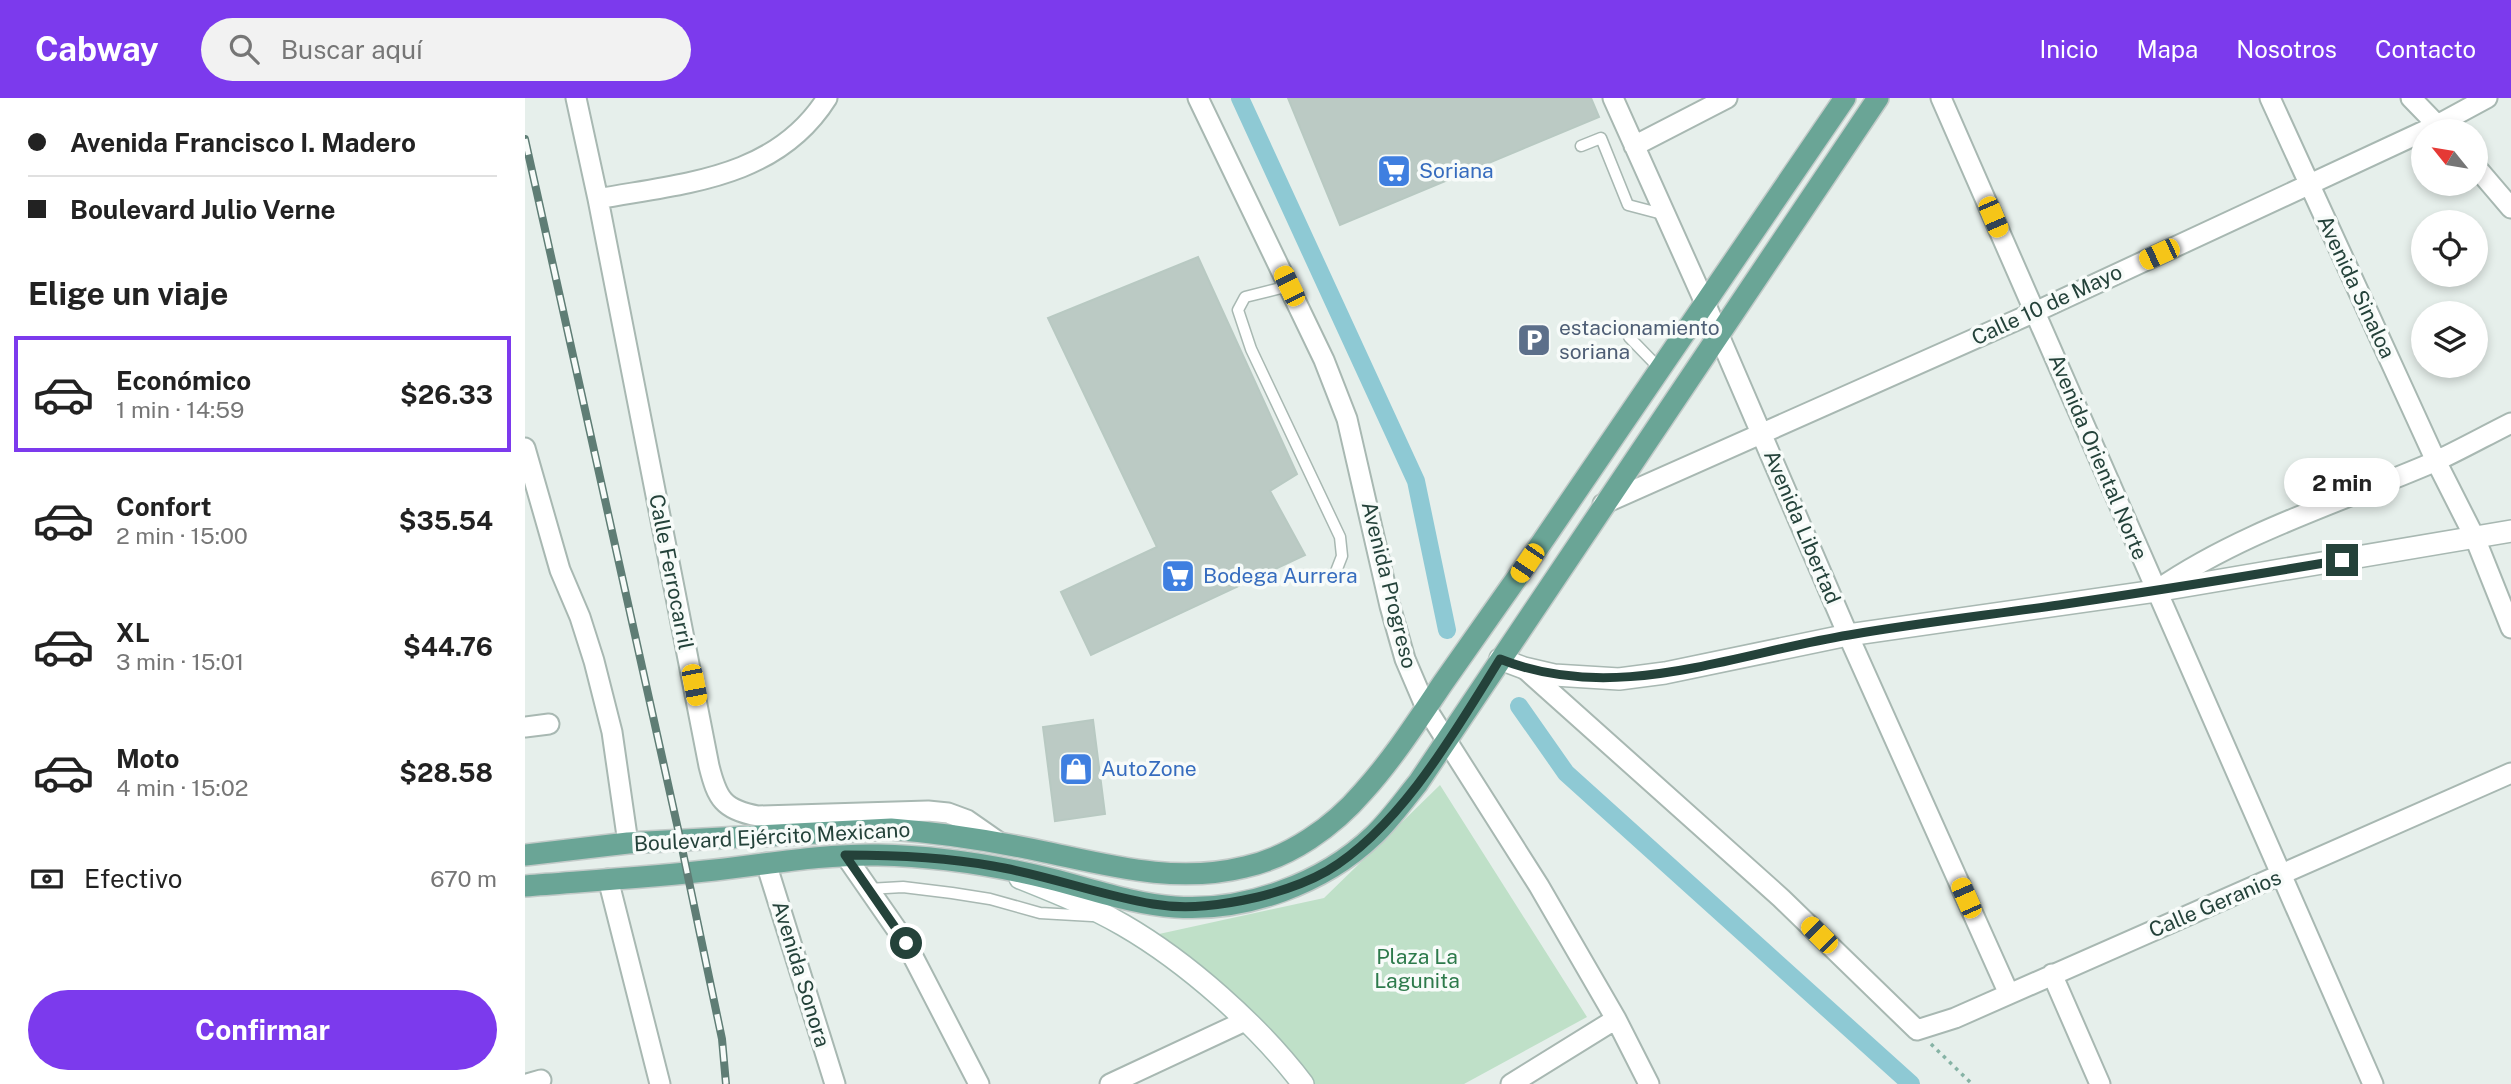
<!DOCTYPE html>
<html lang="es">
<head>
<meta charset="utf-8">
<style>
  body { margin:0; font-family:"Public Sans",sans-serif; background:#f2f2f2; color:#222; height:100vh; display:flex; flex-direction:column; font-size:26px; white-space:nowrap }
  * { box-sizing:border-box; margin:0 }
  p { font-size:23px; color:#767676 }
  .icon { flex:none; width:38px; height:38px; fill:none; stroke:currentColor; stroke-width:2; stroke-linecap:round; stroke-linejoin:round }
  .map { position:relative; flex:1; overflow:hidden }
  .panel { display:flex; flex-direction:column; background:#fff; width:525px }
  .panel>* { flex:none }
  .top-card { display:grid; align-content:center; height:154px; padding:0 28px; background:#fff }
  .needle { width:46px; rotate:300deg }
  .buttons { position:absolute; left:1886px; top:21px; display:grid; gap:14px }
  .buttons a { display:grid; place-items:center; width:77px; height:77px; border-radius:50%; background:#fff; box-shadow:0 4px 10px #0003; font-size:35px }
  .end { position:absolute; width:32px; height:32px; margin:-16px; border:9px solid #24423a; background:#fff; box-shadow:0 0 0 4px #fff }
  .from { border-radius:50% }
  .bubble { position:absolute; height:49px; border-radius:24px; background:#fff; box-shadow:0 4px 10px #0003; font-size:23px; font-weight:700; line-height:49px; text-align:center }
  .car { position:absolute; width:21px; height:42px; margin:-21px -10px; border-radius:9px; box-shadow:0 0 5px 2px #0007; background:linear-gradient(#f5c518 24%,#345 0 40%,#f5c518 0 76%,#345 0 86%,#f5c518 0) }
  .top-card b { display:flex; align-items:center; gap:24px; height:66px; font-size:26px }
  .top-card b+b { border-top:2px solid #e0e0e0 }
  .top-card i { width:18px; height:18px; background:#222 }
  ul { padding:0; list-style:none }
  li { display:flex; align-items:center; gap:21px; height:116px; margin:0 14px 10px; padding:0 14px; border:4px solid transparent; border-radius:0px }
  li div { flex:1 }
  li b { display:block; font-size:26px }
  li em { font-style:normal; font-weight:700 }
  li.active { border-color:#7c3aed }
  li>.icon { width:63px; height:63px; stroke-width:1.5 }
  h2 { padding:0 28px; font-size:32px; line-height:84px }
  .pay { display:flex; align-items:center; gap:18px; height:77px; padding:0 28px; font-size:26px }
  .pay p { margin-inline-start:auto }
  .primary-button { display:flex; gap:14px; margin-top:auto; padding:14px 28px }
  .primary-button a { flex:1; height:80px; border-radius:42px; background:#7c3aed; color:#fff; font-size:28px; font-weight:700; line-height:80px; text-align:center }
  header { display:flex; align-items:center; gap:42px; box-sizing:border-box; height:98px; padding:0 35px; background:#7c3aed; color:#fff }
  header strong { font-size:33px }
  nav { display:flex; gap:38px; margin-inline-start:auto; font-size:24px }
  .search { width:490px; height:63px; background:#f2f2f2; display:flex; align-items:center; gap:18px; box-sizing:border-box; padding:0 24px; border-radius:38px; color:#767676; font-size:26px }
  main { display:flex; flex:1; min-height:0 }
  .map>svg:first-child { display:block }
</style>
</head>
<body>
<header>
<strong>Cabway</strong>
<div class="search"><svg class="icon" aria-label="search" viewBox="0 0 24 24"><circle cx="10" cy="10" r="6"/><path d="M15 15l6 6"/></svg>Buscar aquí</div>
<nav><a>Inicio</a><a>Mapa</a><a>Nosotros</a><a>Contacto</a></nav>
</header>
<main>
<section class="panel">
<div class="top-card">
<b><i class="from"></i>Avenida Francisco I. Madero</b>
<b><i></i>Boulevard Julio Verne</b>
</div>
<h2>Elige un viaje</h2>
<ul>
<li class="active"><svg class="icon" aria-label="car" viewBox="0 0 24 24"><path d="M5 17H2v-5l4-1 3-4h7l3 4 3 1v5h-3M9 17h6M6 11h13"/><circle cx="7" cy="17" r="2"/><circle cx="17" cy="17" r="2"/></svg><div><b>Económico</b><p>1 min · 14:59</p></div><em>$26.33</em></li>
<li><svg class="icon" aria-label="car" viewBox="0 0 24 24"><path d="M5 17H2v-5l4-1 3-4h7l3 4 3 1v5h-3M9 17h6M6 11h13"/><circle cx="7" cy="17" r="2"/><circle cx="17" cy="17" r="2"/></svg><div><b>Confort</b><p>2 min · 15:00</p></div><em>$35.54</em></li>
<li><svg class="icon" aria-label="car" viewBox="0 0 24 24"><path d="M5 17H2v-5l4-1 3-4h7l3 4 3 1v5h-3M9 17h6M6 11h13"/><circle cx="7" cy="17" r="2"/><circle cx="17" cy="17" r="2"/></svg><div><b>XL</b><p>3 min · 15:01</p></div><em>$44.76</em></li>
<li><svg class="icon" aria-label="car" viewBox="0 0 24 24"><path d="M5 17H2v-5l4-1 3-4h7l3 4 3 1v5h-3M9 17h6M6 11h13"/><circle cx="7" cy="17" r="2"/><circle cx="17" cy="17" r="2"/></svg><div><b>Moto</b><p>4 min · 15:02</p></div><em>$28.58</em></li>
</ul>
<div class="pay"><svg class="icon" aria-label="cash" viewBox="0 0 24 24"><path d="M3 7h18v10H3z"/><circle cx="12" cy="12" r="2"/></svg>Efectivo<p>670 m</p></div>
<div class="primary-button"><a>Confirmar</a></div>
</section>
<div class="map">
<svg width="1986" height="986" viewBox="0 0 1986 986">
  <rect width="100%" height="100%" fill="#e6efeb"/>
  <path fill="#bfe0c8" d="M915,687L1062,919L939,986H790L634,836L799,800Z"/>
  <g fill="none" stroke-linecap="round" stroke-linejoin="round">
    <path stroke="#8ec9d4" stroke-width="18" d="M715,0L891,383L922,532
      M994,608L1041,675L1386,986"/>
  </g>
  <path fill="#bbcac4" stroke="#b8c9c2" stroke-width="2" d="M763,0H1066L1074,19L815,127Z
    M673,159L772,376L745,393L780,457L566,557L536,494L632,449L523,220Z
    M568,622L580,716L530,723L518,629Z"/>
  <g fill="none" stroke-linecap="round" stroke-linejoin="round">
    <g stroke="#a8b8b2" stroke-width="13">
      <path id="service" d="M1056,48L1076,40L1103,107L1141,117
        M764,188L720,199L713,212L726,251L815,439L817,458L810,476
        M1104,239L1135,271
        M343,791L378,789L427,795L465,801L515,815L567,818"/>
    </g>
    <g stroke="#a8b8b2" stroke-width="23">
      <path id="minor" d="M51,0L73,101L184,668C192,700 198,712 233,718L403,713L423,715L442,722L475,745
        M673,0L799,262L822,321L865,508L880,561L901,610L1014,788L1091,921L1124,986
        M1088,0L1180,205L1323,537L1484,896
        M1416,0L1848,986
        M1745,0L1911,363L1950,440L1986,530
        M1886,0L1918,33
        M1109,48L1202,0
        M1951,69L1986,110
        M73,101C159,85 251,81 302,0
        M0,350L35,472L55,519L69,563L87,634L103,745
        M1078,406L1510,214L1912,27L1962,0
        M1632,492C1716,434 1816,404 1909,364C1935,352 1960,338 1986,325
        M999,570L1256,800L1392,932L1430,920L1986,675
        M0,629L24,626
        M320,757L381,845L454,986
        M241,765L310,986
        M83,781L135,986
        M1527,876L1575,986
        M2,986L16,982
        M585,986L720,923
        M986,986L1091,921"/>
    </g>
    <g stroke="#a8b8b2" stroke-width="24">
      <path id="tertiary" d="M975,561L999,570L1029,577L1094,581L1140,575L1323,537L1631,493L1986,433"/>
    </g>
    <g stroke="#a4bbb3" stroke-width="24">
      <path id="secondary" d="M495,780C530,794 565,808 598,827C662,864 733,927 778,986"/>
    </g>
    <g stroke="#c2cac8" stroke-width="24">
      <path id="primary" d="M0,757L103,745L366,731C418,735 469,743 520,754C586,768 652,786 720,769C765,759 808,729 838,694C868,661 893,622 918,585C950,539 983,493 1015,447C1117,298 1218,149 1320,0
        M0,788C63,783 127,779 190,772C244,766 298,756 353,757C412,758 469,767 526,781C566,791 608,806 650,809C720,814 798,786 849,737C865,722 879,702 893,685L1353,0"/>
    </g>
    <path stroke="#86b3a5" stroke-width="3.5" stroke-dasharray="3.5 5" stroke-linecap="butt" d="M1406,946L1447,986"/>
    <use href="#service" stroke="#fff" stroke-width="10"/>
    <use href="#minor" stroke="#fff" stroke-width="19"/>
    <use href="#tertiary" stroke="#fff" stroke-width="21"/>
    <use href="#secondary" stroke="#fff" stroke-width="21"/>
    <use href="#primary" stroke="#6aa596" stroke-width="21"/>
    <g stroke="#5f7d75" stroke-width="8">
      <path id="rail" d="M0,41L153,731L197,941L201,986"/>
    </g>
    <use href="#rail" stroke="#f7fbf9" stroke-width="5" stroke-dasharray="16" stroke-linecap="butt"/>
  </g>
  <g fill="none" stroke-linecap="round" stroke-linejoin="round">
    <path stroke="#24423a" stroke-width="9" d="M381,845L320,757C369,757 419,759 468,768C522,777 574,797 628,806C663,812 698,807 733,799C757,793 781,785 802,773C876,729 931,632 975,561C1090,607 1207,556 1324,537C1393,525 1464,517 1534,507C1628,493 1723,478 1817,462"/>
  </g>
  <defs>
    <g id="supermarket-square" transform="scale(1.75)"><rect x="-9" y="-9" width="18" height="18" rx="4" fill="#3f7fe0" stroke="#f7fbf9"/><path d="M-6-5.5h2.5l.6 2H6L4.5 2H-2.5L-4.4-4H-6ZM-1.5 3.2a1.3 1.3 0 1 0 .1 0ZM3 3.2a1.3 1.3 0 1 0 .1 0Z" fill="#fff"/></g>
    <g id="parking-square" transform="scale(1.75)"><rect x="-9" y="-9" width="18" height="18" rx="4" fill="#5c6f8a" stroke="#f7fbf9"/><path d="M-3.5-5.5H1a3.5 3.5 0 0 1 0 7H-1V5.5H-3.5ZM-1-3.4V-.6H.8a1.4 1.4 0 0 0 0-2.8Z" fill="#fff"/></g>
    <g id="shop-square" transform="scale(1.75)"><rect x="-9" y="-9" width="18" height="18" rx="4" fill="#3f7fe0" stroke="#f7fbf9"/><path d="M-5-2.5h2.3a2.7 3.5 0 0 1 5.4 0H5L5.5 6h-11ZM-1.5-2.5h3a1.5 2.3 0 0 0-3 0Z" fill="#fff"/></g>
  </defs>
  <g fill-rule="evenodd">
    <use href="#supermarket-square" x="869" y="73"/>
    <use href="#parking-square" x="1009" y="242"/>
    <use href="#supermarket-square" x="653" y="478"/>
    <use href="#shop-square" x="551" y="671"/>
  </g>
  <g text-anchor="middle" stroke-width="7" stroke-linejoin="round" paint-order="stroke">
    <g font-size="21" fill="#366cbe" stroke="#f7fbf9" text-anchor="start">
      <text x="894" y="80">Soriana</text>
      <text x="678" y="485">Bodega Aurrera</text>
      <text x="576" y="678">AutoZone</text>
    </g>
    <g font-size="21" fill="#24423a" stroke="#f7fbf9">
      <text transform="translate(1831 189) rotate(65)" y="7">Avenida Sinaloa</text>
      <text transform="translate(1522 207) rotate(-25)" y="7">Calle 10 de Mayo</text>
      <text transform="translate(1573 359) rotate(67)" y="7">Avenida Oriental Norte</text>
      <text transform="translate(1277 429) rotate(67)" y="7">Avenida Libertad</text>
      <text transform="translate(146 474) rotate(79)" y="7">Calle Ferrocarril</text>
      <text transform="translate(864 487) rotate(76)" y="7">Avenida Progreso</text>
      <text transform="translate(247 739) rotate(-3)" y="7">Boulevard Ejército Mexicano</text>
      <text transform="translate(1690 806) rotate(-23)" y="7">Calle Geranios</text>
      <text transform="translate(276 876) rotate(73)" y="7">Avenida Sonora</text>
    </g>
    <g font-size="21" fill="#4e5e75" stroke="#f7fbf9" text-anchor="start">
      <text x="1034" y="237">estacionamiento<tspan x="1034" dy="24">soriana</tspan></text>
    </g>
    <g font-size="21" fill="#2d7a4b" stroke="#f7fbf9">
      <text x="892" y="866">Plaza La<tspan x="892" dy="24">Lagunita</tspan></text>
    </g>
  </g>
</svg>
<div class="buttons">
<a><svg class="needle" viewBox="-14 -14 28 28"><path d="M0-13l5 13h-10z" fill="#e53935"/><path d="M0 13l5-13h-10z" fill="#767676"/></svg></a>
<a><svg class="icon" aria-label="locate" viewBox="0 0 24 24"><circle cx="12" cy="12" r="6"/><path d="M12 2v4M12 18v4M2 12h4M18 12h4"/></svg></a>
<a><svg class="icon" aria-label="layers" viewBox="0 0 24 24"><path d="M12 4l9 5-9 5-9-5zM3 14l9 5 9-5"/></svg></a>
</div>
<i class="end from" style="left:381px;top:845px"></i>
<i class="end" style="left:1817px;top:462px"></i>
<div class="bubble" style="left:1759px;top:360px;width:116px">2 min</div>
<i class="car" style="left:1468px;top:119px;rotate:157deg"></i>
<i class="car" style="left:1634px;top:156px;rotate:245deg"></i>
<i class="car" style="left:764px;top:188px;rotate:334deg"></i>
<i class="car" style="left:1002px;top:465px;rotate:214deg"></i>
<i class="car" style="left:169px;top:587px;rotate:169deg"></i>
<i class="car" style="left:1441px;top:800px;rotate:336deg"></i>
<i class="car" style="left:1294px;top:837px;rotate:315deg"></i>
</div>
</main>
</body>
</html>
